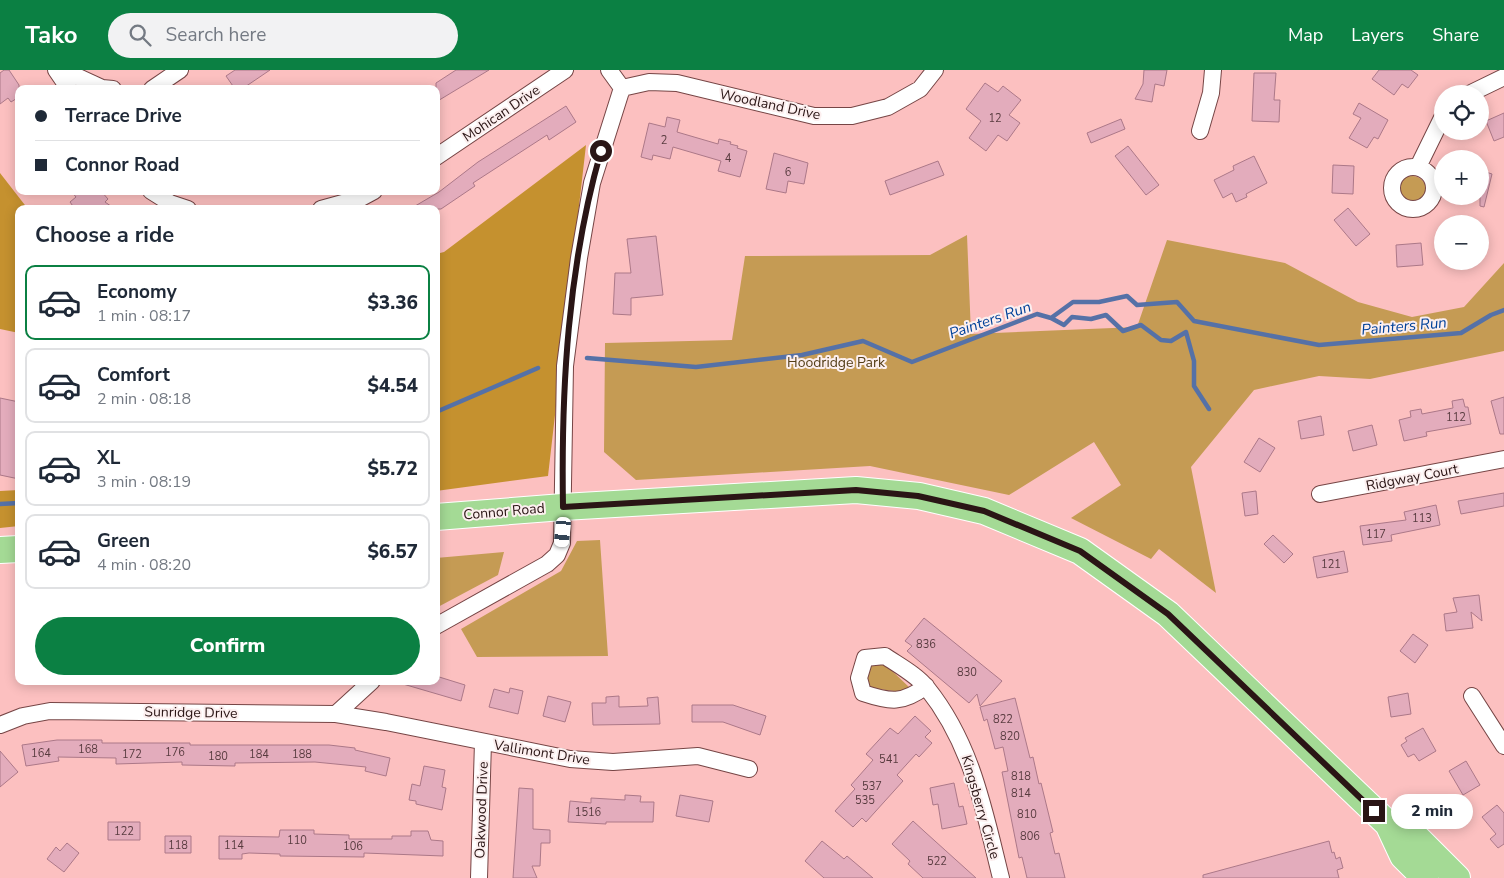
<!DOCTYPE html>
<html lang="en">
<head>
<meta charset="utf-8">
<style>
  body { margin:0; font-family:"Nunito Sans",sans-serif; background:#f2f2f3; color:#1f2937; height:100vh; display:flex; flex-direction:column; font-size:19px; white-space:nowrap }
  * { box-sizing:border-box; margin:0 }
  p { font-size:16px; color:#747a83 }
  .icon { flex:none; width:28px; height:28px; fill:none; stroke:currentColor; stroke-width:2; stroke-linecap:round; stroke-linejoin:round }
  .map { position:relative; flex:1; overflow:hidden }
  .drawer { position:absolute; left:15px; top:135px; width:425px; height:480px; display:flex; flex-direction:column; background:#fff; border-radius:10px; box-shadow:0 2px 12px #0003 }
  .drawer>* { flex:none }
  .banner { position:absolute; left:15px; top:15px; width:425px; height:110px; border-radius:10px; box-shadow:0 2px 12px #0003; display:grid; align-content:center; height:110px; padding:0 20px; background:#fff }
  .buttons { position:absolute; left:1434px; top:15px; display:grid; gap:10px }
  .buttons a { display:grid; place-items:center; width:55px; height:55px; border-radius:50%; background:#fff; box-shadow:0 2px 12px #0003; font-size:25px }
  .end { position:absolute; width:22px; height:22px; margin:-11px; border:6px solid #2a1515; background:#fff; box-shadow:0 0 0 2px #fff }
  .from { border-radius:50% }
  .bubble { position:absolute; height:35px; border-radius:18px; background:#fff; box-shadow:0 2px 12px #0003; font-size:16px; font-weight:800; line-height:35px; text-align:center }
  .car { position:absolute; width:15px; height:30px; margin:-15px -8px; border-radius:6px; box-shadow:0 0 4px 1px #0007; background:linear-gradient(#fff 24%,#345 0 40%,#fff 0 76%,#345 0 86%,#fff 0) }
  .banner b { display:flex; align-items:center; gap:18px; height:48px; font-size:19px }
  .banner b+b { border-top:1px solid #e0e1e3 }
  .banner i { width:12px; height:12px; background:#1f2937 }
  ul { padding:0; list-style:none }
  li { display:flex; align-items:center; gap:15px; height:75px; margin:0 10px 8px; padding:0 10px; border:2px solid #e0e1e3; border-radius:10px }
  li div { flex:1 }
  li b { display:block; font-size:19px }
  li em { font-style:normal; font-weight:800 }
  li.current { border-color:#0b8043 }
  li>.icon { width:45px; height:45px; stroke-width:1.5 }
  h2 { padding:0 20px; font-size:22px; line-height:60px }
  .action { display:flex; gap:10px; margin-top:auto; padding:10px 20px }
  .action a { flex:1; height:58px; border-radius:30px; background:#0b8043; color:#fff; font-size:20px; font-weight:800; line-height:58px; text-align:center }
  header { display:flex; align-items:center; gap:30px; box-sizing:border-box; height:70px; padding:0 25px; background:#0b8043; color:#fff }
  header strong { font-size:24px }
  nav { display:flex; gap:28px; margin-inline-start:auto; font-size:18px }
  .search { width:350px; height:45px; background:#f2f2f3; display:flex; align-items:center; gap:12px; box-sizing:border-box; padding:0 18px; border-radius:28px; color:#747a83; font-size:19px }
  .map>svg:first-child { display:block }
</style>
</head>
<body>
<header>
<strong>Tako</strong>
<div class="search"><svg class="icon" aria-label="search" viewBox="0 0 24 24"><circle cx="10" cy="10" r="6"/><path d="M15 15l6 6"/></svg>Search here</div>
<nav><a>Map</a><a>Layers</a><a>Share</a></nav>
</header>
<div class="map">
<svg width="1504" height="808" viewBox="0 0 1504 808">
  <rect width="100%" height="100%" fill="#fcc0c0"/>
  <path fill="#c59b54" d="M1398 120a14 14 0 1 1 28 0a14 14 0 1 1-28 0Z
    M967,165L971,264L1137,257L1167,170L1285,193L1358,232L1412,247L1464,237L1504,193V281L1370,309L1319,306L1254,320L1191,397L1216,523L1159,479L1151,489L1071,448L1121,415L1094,372L1009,425L870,396L636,410L604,382L605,273L732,270L745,186L930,185Z
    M600,470L608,586L477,587L461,559L561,501L577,471Z
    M504,482L498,505L436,538V488Z
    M880,593L887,596L910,618L909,623L871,618L866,613L867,600L872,594Z"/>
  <path fill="#c5912f" d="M586,75L548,406L436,421V184L444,182Z
    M0,103L28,139H19V263L0,259Z
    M19,420V456L0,458V421Z"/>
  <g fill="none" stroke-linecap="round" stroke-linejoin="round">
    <path stroke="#5571a7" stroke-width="4.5" d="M1051,248L1064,255L1072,247L1091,249L1106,245L1123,261L1141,255L1161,270L1171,271L1186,262L1194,291V316L1209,339
      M587,288L696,297L802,285L863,271L912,292L1037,244L1051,248L1073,232H1099L1127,226L1137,235L1177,232L1194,251L1319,275L1461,263L1491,245L1504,240
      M436,342L538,298
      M0,434L19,433"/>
  </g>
  <path fill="#e3acbc" stroke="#ac7888" d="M4,0H9L19,15V27L11,32L8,28L0,34V3Z
    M235,0H270L242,19H235L226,6Z
    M456,0H489L436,32V13Z
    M1144,0H1167L1164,16L1155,14L1152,32L1135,29L1143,14Z
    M1379,0H1411L1418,5L1408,18L1402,14L1394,25L1372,9Z
    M1254,3H1276L1274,30H1280L1279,52L1252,51Z
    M985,13L998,22L1003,16L1021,30L1009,45L1020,53L1007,71L998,65L986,81L969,68L981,51L966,39Z
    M1359,33L1388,50L1378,69L1374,67L1367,78L1349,68L1361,48L1353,44Z
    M566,36L576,52L549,70L547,65L473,113L475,116L441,139H410L439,122L478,92Z
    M1504,43V67L1494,71L1486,51Z
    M667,47L680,50L677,62L718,74L719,69L731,72L730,74L738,76L737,78L747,81L740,107L718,101L721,91L673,77L670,89L653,85L652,90L641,87L649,53L665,57Z
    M1121,49L1125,59L1091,73L1087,63Z
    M1128,76L1159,115L1146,125L1115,86Z
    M774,83L808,93L804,114L788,111L786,123L766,119Z
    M1254,86L1267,113L1246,124L1247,127L1236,132L1232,123L1223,128L1214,110L1234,100L1233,96Z
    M938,91L944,105L890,125L885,111Z
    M1333,95L1354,96L1353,124L1332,123Z
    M1480,100L1492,104L1484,137L1480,136Z
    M71,121H101L108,129L105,132L115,139H75L70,132L76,127Z
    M1348,138L1370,164L1356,176L1334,150Z
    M656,166L663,225L631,228V245L613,244L615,203H631L627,169Z
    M1421,173L1423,195L1397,197L1396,175Z
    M1504,327V364H1500L1491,331Z
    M0,328L19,332V409L0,405Z
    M1463,329L1465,337H1468L1471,354L1426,362L1427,366L1404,371L1399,350L1411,347L1410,341L1421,339L1422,344L1453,338L1452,331Z
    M1321,346L1324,365L1301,369L1298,351Z
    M1372,355L1377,375L1353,381L1348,361Z
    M1259,368L1275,378L1260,402L1244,392Z
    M1256,421L1258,444L1245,446L1242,423Z
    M1504,423V436L1461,444L1458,431Z
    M1436,435L1440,455L1391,465L1392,471L1363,475L1360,456L1406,450L1404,442Z
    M1273,465L1293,484L1284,493L1264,474Z
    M1344,481L1348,502L1317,508L1313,487Z
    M1479,525L1482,551L1471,542L1473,558L1446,561L1444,544L1457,542L1453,528Z
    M924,548L1002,611L980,636L977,624L969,633L907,581L912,576L905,571Z
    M1413,564L1428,575L1415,593L1400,581Z
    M436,606L465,615L461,631L403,614L404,611H436Z
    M510,618L523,621L518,644L489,637L494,619L509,623Z
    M1408,623L1411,644L1391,647L1388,627Z
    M548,626L571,632L565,652L543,646Z
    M619,626V637L648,636L647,628L658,627L660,654L593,655L592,633H606V627Z
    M1015,628L1030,688L1033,687L1039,714L1041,713L1053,762L1050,763L1055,784L1059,783L1065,808H1027L1022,787L1019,788L1002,702L1008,701L1003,677L995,679L987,649L984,651L980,637Z
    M692,635H733L766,646L760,665L723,652H692Z
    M915,646L931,661L925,667L932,673L919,687L916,684L897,705L903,711L866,752L862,748L853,757L835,741L855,719L851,715L873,690L866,684L890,658L898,664Z
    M1423,658L1436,681L1419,691L1414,684L1408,687L1401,675L1407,671L1405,668Z
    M57,670H102V673H190V675H329L355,678V680L390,688L386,706L365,701L366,697L315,692L235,693V696L182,695V692L116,694V688L58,687L59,691L26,696L22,675Z
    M0,681L18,702L0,717Z
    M1466,691L1480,715L1463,725L1449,701Z
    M424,696L445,700L442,717L446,718L442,740L416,734V731L409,730L412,714L420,716Z
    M954,713L959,737L963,736L967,754L942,759L938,734L933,735L930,718Z
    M519,718L533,719V759L550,760V773H541L540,796H532L537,808H513Z
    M625,725L641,726L640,732H654L653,752H606V754L568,752L570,731L591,733V728L625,730Z
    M680,725L713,731L709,752L676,746Z
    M1497,735L1504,743V774L1498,778L1490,769L1496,764L1482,747Z
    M913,751L925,762L976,808H923L908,794L910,791L892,774Z
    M108,752H140V770H108Z
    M280,760H314V764L349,765V769H392V766H411V761H428L431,770L443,771V786L364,783V787L280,786V784L249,783L242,784V789H219V766L279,767Z
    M165,766H191V783H165Z
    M822,771L844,789L847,786L873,808H824L805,791Z
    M1329,771L1332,783L1334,782L1336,789L1340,787L1343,798L1337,800L1339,808H1203V805Z
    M67,773L79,783L64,802L47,789L56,777L60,781Z"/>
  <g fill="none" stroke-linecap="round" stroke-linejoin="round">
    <g stroke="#764545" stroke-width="18">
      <path id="minor" d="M56,0L69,19
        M63,0L102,18L113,19
        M609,0L622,18
        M622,18L649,12L677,13L814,46H852L888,37L920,19L935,0
        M152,19L180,0
        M1469,24L1504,7
        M1200,61L1211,23L1213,0
        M436,87L565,0
        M1392 118a21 21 0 1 1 42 0a21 21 0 1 1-42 0Z
        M1418,97L1442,48
        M151,121L170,133L188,139
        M321,139L361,128L374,121
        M1320,424L1504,389
        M436,556L547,494L557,485L562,473L565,296L579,188L592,113L622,18
        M926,616C903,634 890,632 863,623L859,608L865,588L885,586C898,595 917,605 927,618C972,674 984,740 1001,808
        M1472,626L1504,676
        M336,644L386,652L570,689L613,692L698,686L749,699
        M0,655L23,646L50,641L336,644L372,611
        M479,808L483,672"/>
    </g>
    <g stroke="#fff" stroke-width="28">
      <path id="primary" d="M436,447L563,437L856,420L919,426L984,441L1080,481L1168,544L1388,754L1418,769L1457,808
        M0,480L19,479
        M1388,754L1403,786L1425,808"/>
    </g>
    <use href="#minor" stroke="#fff" stroke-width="16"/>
    <use href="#primary" stroke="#a4da95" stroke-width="26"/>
  </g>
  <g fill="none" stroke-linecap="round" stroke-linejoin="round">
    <path stroke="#2a1515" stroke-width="6" d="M601,81C568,196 561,318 563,437L856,420L918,426L984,441L1080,481L1168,544L1374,741"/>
  </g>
  <g text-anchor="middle" stroke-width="4" stroke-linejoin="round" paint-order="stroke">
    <g font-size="11" fill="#583b3f">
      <text x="995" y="52">12</text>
      <text x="664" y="74">2</text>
      <text x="728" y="92">4</text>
      <text x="788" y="106">6</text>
      <text x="1456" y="351">112</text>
      <text x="1422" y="452">113</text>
      <text x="1376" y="468">117</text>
      <text x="1331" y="498">121</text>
      <text x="926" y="578">836</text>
      <text x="967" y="606">830</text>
      <text x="1003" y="653">822</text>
      <text x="1010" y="670">820</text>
      <text x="88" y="683">168</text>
      <text x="175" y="686">176</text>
      <text x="41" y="687">164</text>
      <text x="132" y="688">172</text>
      <text x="259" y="688">184</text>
      <text x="302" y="688">188</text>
      <text x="218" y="690">180</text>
      <text x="889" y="693">541</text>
      <text x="1021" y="710">818</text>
      <text x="872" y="720">537</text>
      <text x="1021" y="727">814</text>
      <text x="865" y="734">535</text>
      <text x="588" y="746">1516</text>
      <text x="1027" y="748">810</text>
      <text x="124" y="765">122</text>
      <text x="1030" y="770">806</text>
      <text x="297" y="774">110</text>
      <text x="178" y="779">118</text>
      <text x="234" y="779">114</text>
      <text x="353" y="780">106</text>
      <text x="937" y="795">522</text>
    </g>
    <g font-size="14" fill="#2a1515" stroke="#fcefef">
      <text transform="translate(770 34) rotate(12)" y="5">Woodland Drive</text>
      <text transform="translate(501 43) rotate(-34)" y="5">Mohican Drive</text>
      <text transform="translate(1412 407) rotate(-11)" y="5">Ridgway Court</text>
      <text transform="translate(504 441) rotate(-5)" y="5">Connor Road</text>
      <text transform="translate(191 642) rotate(1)" y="5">Sunridge Drive</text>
      <text transform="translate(542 682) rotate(9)" y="5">Vallimont Drive</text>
      <text transform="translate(981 737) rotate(74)" y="5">Kingsberry Circle</text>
      <text transform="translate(481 740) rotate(-88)" y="5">Oakwood Drive</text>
    </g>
    <g font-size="14" fill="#543e17" stroke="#fcefef">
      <text x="836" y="297">Hoodridge Park</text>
    </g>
    <g font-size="15" font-style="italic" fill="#014199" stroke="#fcefef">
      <text transform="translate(990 250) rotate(-19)" y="5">Painters Run</text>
      <text transform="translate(1404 256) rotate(-5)" y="5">Painters Run</text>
    </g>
  </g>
</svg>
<div class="buttons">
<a><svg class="icon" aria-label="locate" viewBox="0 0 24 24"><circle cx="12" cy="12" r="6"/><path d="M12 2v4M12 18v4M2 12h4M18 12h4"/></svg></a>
<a>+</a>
<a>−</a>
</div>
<i class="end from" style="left:601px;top:81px"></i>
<i class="end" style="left:1374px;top:741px"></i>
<div class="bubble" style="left:1391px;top:724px;width:82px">2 min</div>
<i class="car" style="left:563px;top:462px;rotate:186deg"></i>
<div class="banner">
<b><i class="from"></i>Terrace Drive</b>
<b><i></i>Connor Road</b>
</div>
<section class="drawer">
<h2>Choose a ride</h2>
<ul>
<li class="current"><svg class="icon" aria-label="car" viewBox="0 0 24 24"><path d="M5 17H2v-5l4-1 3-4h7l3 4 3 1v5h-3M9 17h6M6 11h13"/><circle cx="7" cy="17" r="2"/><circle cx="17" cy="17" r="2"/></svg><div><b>Economy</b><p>1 min · 08:17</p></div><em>$3.36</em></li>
<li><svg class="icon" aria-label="car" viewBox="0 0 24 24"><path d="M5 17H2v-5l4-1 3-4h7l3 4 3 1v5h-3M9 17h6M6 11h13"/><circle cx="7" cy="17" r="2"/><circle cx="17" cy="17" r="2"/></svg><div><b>Comfort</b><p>2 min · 08:18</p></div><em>$4.54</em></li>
<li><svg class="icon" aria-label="car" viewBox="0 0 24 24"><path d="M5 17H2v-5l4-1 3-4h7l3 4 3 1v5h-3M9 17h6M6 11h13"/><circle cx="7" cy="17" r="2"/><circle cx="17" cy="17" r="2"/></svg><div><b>XL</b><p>3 min · 08:19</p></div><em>$5.72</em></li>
<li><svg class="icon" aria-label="car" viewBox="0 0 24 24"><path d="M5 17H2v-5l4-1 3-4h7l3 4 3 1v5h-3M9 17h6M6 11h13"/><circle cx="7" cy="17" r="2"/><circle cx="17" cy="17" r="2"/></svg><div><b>Green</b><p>4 min · 08:20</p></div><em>$6.57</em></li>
</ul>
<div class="action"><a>Confirm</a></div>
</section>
</div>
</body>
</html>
